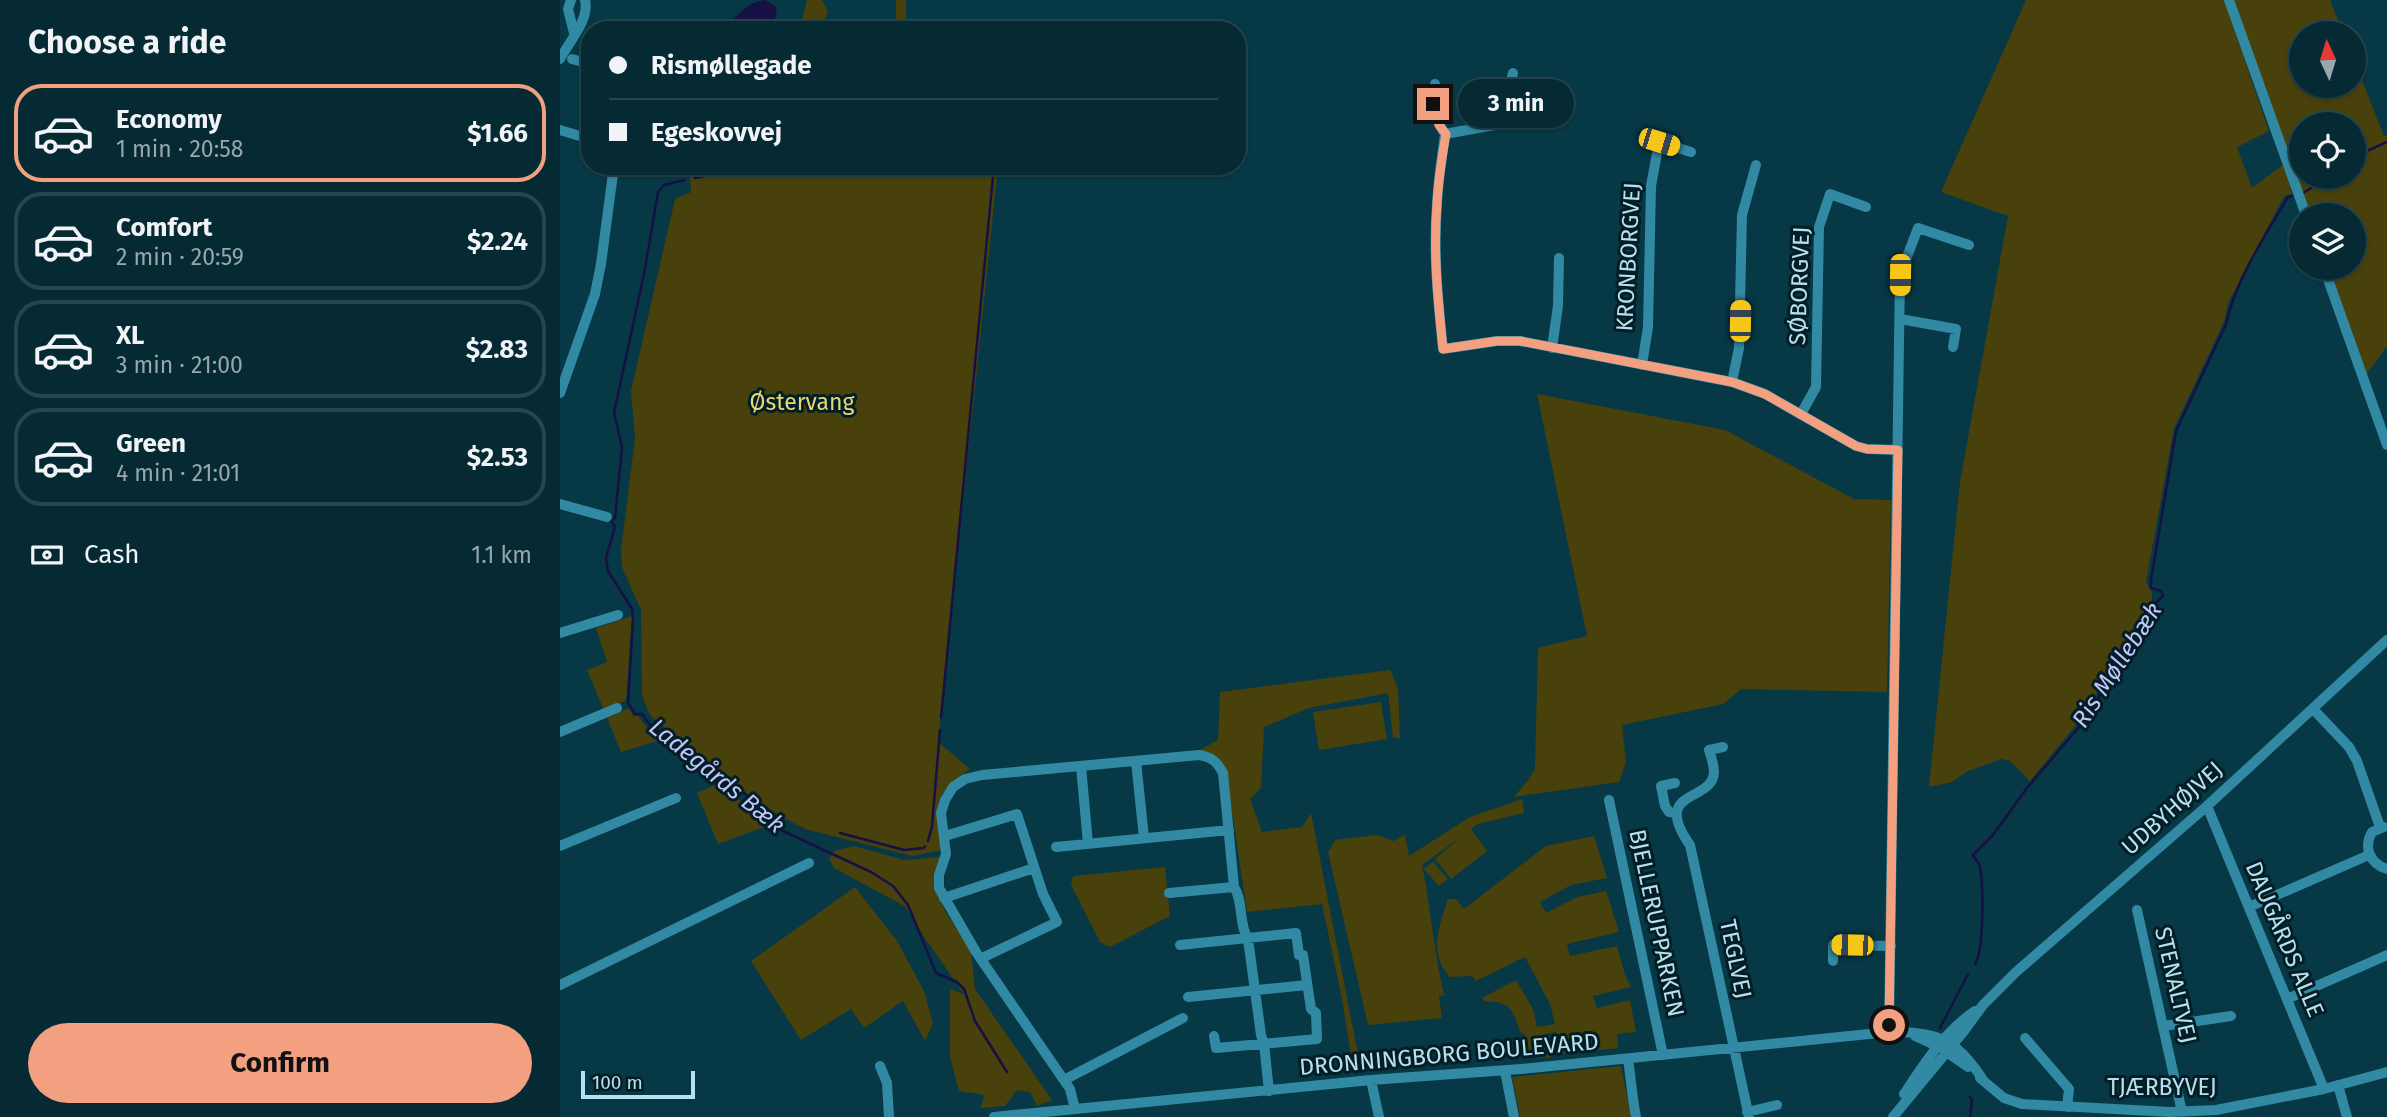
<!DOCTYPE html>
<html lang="en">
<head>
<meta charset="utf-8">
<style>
  body { margin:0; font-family:"Fira Sans",sans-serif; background:#133640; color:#f1f3f6; height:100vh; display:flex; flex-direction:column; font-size:26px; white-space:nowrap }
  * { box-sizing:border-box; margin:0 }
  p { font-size:23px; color:#97a7ac }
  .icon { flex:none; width:38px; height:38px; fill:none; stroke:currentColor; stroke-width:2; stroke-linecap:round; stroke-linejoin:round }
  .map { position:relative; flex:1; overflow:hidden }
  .sheet { display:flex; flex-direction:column; background:#052a34; width:560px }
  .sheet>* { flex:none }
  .top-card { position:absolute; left:21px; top:21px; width:665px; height:154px; border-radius:28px; box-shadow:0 2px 5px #0004,0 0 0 2px #26464f; display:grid; align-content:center; height:154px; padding:0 28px; background:#052a34 }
  .needle { width:46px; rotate:356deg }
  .fabs { position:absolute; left:1729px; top:21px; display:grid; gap:14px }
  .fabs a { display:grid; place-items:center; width:77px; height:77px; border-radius:50%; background:#052a34; box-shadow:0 2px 5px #0004,0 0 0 2px #26464f; font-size:35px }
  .scale { position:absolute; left:21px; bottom:18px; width:114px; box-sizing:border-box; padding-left:7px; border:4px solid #b9e0ee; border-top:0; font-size:19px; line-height:24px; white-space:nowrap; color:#b9e0ee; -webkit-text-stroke:5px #031e26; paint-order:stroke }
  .end { position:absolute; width:32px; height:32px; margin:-16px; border:9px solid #f3a081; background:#111; box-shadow:0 0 0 4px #111 }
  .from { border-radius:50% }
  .bubble { position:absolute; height:49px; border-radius:24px; background:#052a34; box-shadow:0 2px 5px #0004,0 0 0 2px #26464f; font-size:23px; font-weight:700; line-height:49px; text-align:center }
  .car { position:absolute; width:21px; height:42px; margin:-21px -10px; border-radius:9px; box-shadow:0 0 5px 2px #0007; background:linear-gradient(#f5c518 24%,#345 0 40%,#f5c518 0 76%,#345 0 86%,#f5c518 0) }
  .top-card b { display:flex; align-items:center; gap:24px; height:66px; font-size:26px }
  .top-card b+b { border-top:2px solid #26464f }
  .top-card i { width:18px; height:18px; background:#f1f3f6 }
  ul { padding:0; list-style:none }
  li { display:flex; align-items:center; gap:21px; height:98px; margin:0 14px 10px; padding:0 14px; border:4px solid #26464f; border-radius:28px }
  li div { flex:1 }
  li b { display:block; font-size:26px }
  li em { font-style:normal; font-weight:700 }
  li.selected { border-color:#f3a081 }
  li>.icon { width:63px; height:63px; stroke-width:1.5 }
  h2 { padding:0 28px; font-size:32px; line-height:84px }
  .pay { display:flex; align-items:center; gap:18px; height:77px; padding:0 28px; font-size:26px }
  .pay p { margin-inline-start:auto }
  .button { display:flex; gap:14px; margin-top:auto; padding:14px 28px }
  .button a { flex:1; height:80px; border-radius:42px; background:#f3a081; color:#111; font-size:28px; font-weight:700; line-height:80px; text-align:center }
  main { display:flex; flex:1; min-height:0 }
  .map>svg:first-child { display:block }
</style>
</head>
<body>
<main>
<section class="sheet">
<h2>Choose a ride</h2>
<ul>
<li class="selected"><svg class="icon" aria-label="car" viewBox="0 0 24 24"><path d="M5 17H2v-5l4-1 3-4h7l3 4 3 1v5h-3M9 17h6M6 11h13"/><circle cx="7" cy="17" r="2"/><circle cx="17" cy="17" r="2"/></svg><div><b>Economy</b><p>1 min · 20:58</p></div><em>$1.66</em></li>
<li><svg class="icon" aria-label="car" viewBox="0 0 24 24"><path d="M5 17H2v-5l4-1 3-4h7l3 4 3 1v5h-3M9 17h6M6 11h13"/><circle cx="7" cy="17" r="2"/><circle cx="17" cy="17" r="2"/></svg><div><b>Comfort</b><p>2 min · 20:59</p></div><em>$2.24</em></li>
<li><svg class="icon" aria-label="car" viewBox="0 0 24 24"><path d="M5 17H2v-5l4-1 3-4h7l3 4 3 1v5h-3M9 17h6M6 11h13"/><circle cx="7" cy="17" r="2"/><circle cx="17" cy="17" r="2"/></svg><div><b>XL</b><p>3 min · 21:00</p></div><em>$2.83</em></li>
<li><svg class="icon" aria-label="car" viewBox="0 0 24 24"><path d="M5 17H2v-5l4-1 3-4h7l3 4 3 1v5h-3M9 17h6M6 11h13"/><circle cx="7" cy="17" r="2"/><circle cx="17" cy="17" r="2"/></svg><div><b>Green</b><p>4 min · 21:01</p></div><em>$2.53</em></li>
</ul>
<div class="pay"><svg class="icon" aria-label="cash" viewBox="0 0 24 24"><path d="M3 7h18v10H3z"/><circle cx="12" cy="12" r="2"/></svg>Cash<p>1.1 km</p></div>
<div class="button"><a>Confirm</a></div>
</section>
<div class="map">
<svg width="1827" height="1117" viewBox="0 0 1827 1117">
  <rect width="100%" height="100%" fill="#073845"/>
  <path fill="#48410b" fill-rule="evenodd" d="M247,0H262L268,11L261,30H239Z
    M336,0H346V30H336Z
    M1466,0H1664L1709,131L1677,147L1692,188L1724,164L1732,194L1724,196L1668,303L1664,322L1614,428L1586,582L1592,593V600L1552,670L1519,721L1470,781L1450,761L1441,759L1408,771L1392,782L1369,787L1400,482L1448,216L1381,192Z
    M1674,0H1770L1783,33H1741V86H1794V60L1824,136L1827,135V346L1806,375L1768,268H1794V215H1749ZM1741,124H1794V177H1741Z
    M129,166H438L378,742L410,769C370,796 375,807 383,850L352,856L245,829L208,809L137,755L90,715L82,696L81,610L62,567L61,550L75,438L71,391L115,199L131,192Z
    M977,394L1165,430L1294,499L1331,500L1327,692L1181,689L1163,704L1062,725L1066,762L1059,782L954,797L969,779L975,768L978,648L1027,636Z
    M72,616L66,701L43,708L27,670L47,662L36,628Z
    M830,670L838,688L840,739L833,737L828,693L749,708L704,727L701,788L690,799L702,832L742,827L751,813L798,1054L791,1055L782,999L762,904L687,912L666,771L638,751L658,740L660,692Z
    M821,702L827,739L759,750L753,712Z
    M69,708L73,716H78L97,741L61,752L47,718Z
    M158,784L200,816L204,827L158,844L137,793Z
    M962,799L964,813L918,824L911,829L927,851L891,879L875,859L901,837L862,865C871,909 874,952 884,995L879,996L882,1018L808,1025L768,852L775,840L817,835L834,841L845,835L849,856L910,817Z
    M1034,836L1047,878L1011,885L980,902L986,913L1017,897L1046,891L1059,932L1007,944L1010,956L1057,946L1065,975L1071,987L1033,996L1037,1008L1070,1000L1076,1032L1057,1034L1058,1048L1003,1054L996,1032L986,1034L991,1057L978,1058L969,1054L965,1034L960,1032C953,1009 950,1002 925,1001L922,998L956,980L973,1009L977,1027L995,1024L990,1004L965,957L916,981L912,976L890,977C868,953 879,926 888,899H896L904,909L986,846Z
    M294,846L344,860L382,857L375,886L386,913L411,950L415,989L492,1100L477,1106L470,1092L457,1090L445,1106L420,1108L425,1095L399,1091L390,1057V989L404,994L364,937L346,907L274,868L269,859L274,851Z
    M873,862L888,879L879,886L864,869Z
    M605,867L610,916L550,947L540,942L511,885L513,876Z
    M295,887L337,941L364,991L373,1023L365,1041L343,1001L304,1028L291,1009L241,1040L191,961Z
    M1061,1066L1071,1117H960L952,1077Z"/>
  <path fill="#161044" d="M205,0L216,7C221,35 180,30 163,30C176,18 186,2 205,0Z"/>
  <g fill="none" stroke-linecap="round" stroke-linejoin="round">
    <path stroke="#161044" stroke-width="2.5" d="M1794,165L1803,161L1807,151L1827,142
      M134,166L135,178L193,166
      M124,180L104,185L98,192L85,269L54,413L62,447L55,518L51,520L55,527L46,558L48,571L72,609L73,619L68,703L75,714H82L91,726L209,811L208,824L311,872L333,886L348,905L376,973L397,982L404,989L415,1021L447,1072
      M1743,193L1769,177
      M381,718L434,166
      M280,833L344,850L364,848L365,846
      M368,841L372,826L380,730
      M1415,964C1424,951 1424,880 1419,864C1418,863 1414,856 1413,855L1433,835L1467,788L1518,728L1564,659L1592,607L1603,596L1601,591L1591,588V580L1616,431L1666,324C1676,279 1705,236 1728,197L1732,196
      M1380,1028L1408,974
      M1410,1097L1412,1100L1410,1117"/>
    <path stroke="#3289a3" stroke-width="10" d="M11,0L8,9L14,33
      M1669,0L1746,215
      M0,59C9,42 30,19 25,0
      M12,59L30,64
      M875,84C873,103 874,118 885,134C882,157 878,181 877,204C873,253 878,301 883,349L937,341H960L1172,382L1205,394L1296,446L1307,449L1338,450
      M0,130L30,139
      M885,134L940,124L953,73
      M1764,268L1827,445
      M1340,319L1396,329L1393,347
      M992,348L998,306L999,258
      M1082,365L1088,327L1091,186L1099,142L1131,152
      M1172,382L1179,348L1182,215L1196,165
      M0,393L35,294L41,264L54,166
      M1241,414L1256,387L1259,227L1270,194L1306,207
      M0,504L47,517
      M0,633L58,615
      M1753,709L1789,747L1797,761L1820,827
      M0,732L57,708
      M1163,747L1149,750C1151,756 1154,765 1154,772C1153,803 1090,788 1130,845L1189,1117
      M576,761L584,838
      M521,766L528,844
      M1115,783L1101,786L1105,806L1109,812L1116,813
      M1049,800L1103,1055
      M1647,806L1764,1089
      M1824,827L1812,832C1803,847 1810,864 1827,869
      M385,836L457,814L483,894L497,922L422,958
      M0,846L116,798
      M496,847L669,830
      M609,893L674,887
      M384,898L474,868
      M1689,907L1809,855
      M1577,910L1622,1112
      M620,945L736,933L739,955H743L751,1009L756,1013L757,1039L656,1048L654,1036
      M1273,961V945L1331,946
      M0,985L249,863
      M628,997L747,985
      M1727,999L1827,955
      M1604,1026L1671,1016
      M1329,1032L1340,275L1358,228L1409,245
      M1355,1036L1379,1047L1408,1067
      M1465,1038L1509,1089L1507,1107
      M1068,1059C1071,1079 1072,1097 1076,1117
      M320,1066L327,1083L329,1117
      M945,1071L954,1117
      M1420,1078L1444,1098L1462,1104L1610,1112L1656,1110L1764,1089L1827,1072
      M504,1080L623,1018
      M811,1080L819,1117
      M1778,1085L1787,1117
      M1344,1094C1364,1064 1385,1031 1415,1011
      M515,1109L510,1089L416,952L379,888V875L386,854L381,813L385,800L393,787L405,779L422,775L639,755C652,757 657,762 663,773L674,887C684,902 678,923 688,939L701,1035L704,1044L709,1091
      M1187,1112L1217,1105
      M434,1117L811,1080L961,1069L1329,1032C1377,1031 1397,1039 1423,1080
      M1333,1117L1404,1031L1423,1005L1456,972L1647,806L1827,640"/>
  </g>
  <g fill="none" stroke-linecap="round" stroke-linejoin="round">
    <path stroke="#f3a081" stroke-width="9" d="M873,104L879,125L886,134C882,157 878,181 877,204C873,253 878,301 883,349L937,341H960L1172,382L1205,394L1296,446L1307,449L1338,450L1329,1025"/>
  </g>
  <g text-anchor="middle" stroke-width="6" stroke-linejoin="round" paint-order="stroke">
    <g font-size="23" fill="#b9e0ee" stroke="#031e26">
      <text transform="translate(1068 257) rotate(-87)" y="8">KRONBORGVEJ</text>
      <text transform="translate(1239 286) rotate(-88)" y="8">SØBORGVEJ</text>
      <text transform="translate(1612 808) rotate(-42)" y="8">UDBYHØJVEJ</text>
      <text transform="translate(1097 923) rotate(78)" y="8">BJELLERUPPARKEN</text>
      <text transform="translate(1725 939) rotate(67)" y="8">DAUGÅRDS ALLE</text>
      <text transform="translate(1176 959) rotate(78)" y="8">TEGLVEJ</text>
      <text transform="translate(1616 985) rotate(77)" y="8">STENALTVEJ</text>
      <text transform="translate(889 1054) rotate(-5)" y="8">DRONNINGBORG BOULEVARD</text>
      <text x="1602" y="1095">TJÆRBYVEJ</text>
    </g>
    <g font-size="23" fill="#e7d772" stroke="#031e26">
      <text x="242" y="410">Østervang</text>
    </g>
    <g font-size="24" font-style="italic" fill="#c1c5fb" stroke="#031e26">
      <text transform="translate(1557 665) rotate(-57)" y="8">Ris Møllebæk</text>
      <text transform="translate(157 776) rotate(39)" y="8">Ladegårds Bæk</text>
    </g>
  </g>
</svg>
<div class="fabs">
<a><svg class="needle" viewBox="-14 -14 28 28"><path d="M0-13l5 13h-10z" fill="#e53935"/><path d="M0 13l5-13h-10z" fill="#97a7ac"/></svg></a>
<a><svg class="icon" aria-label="locate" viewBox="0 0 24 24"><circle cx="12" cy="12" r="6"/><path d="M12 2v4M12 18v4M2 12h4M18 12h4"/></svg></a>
<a><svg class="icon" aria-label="layers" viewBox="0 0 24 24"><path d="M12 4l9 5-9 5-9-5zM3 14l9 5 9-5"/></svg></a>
</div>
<div class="scale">100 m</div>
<i class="end from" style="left:1329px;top:1025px"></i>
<i class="end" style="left:873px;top:104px"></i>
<div class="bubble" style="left:898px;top:79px;width:116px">3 min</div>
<i class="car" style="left:1099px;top:142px;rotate:107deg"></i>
<i class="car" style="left:1340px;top:275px;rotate:181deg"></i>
<i class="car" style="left:1180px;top:321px;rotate:1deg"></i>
<i class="car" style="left:1292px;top:945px;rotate:271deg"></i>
<div class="top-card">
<b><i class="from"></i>Rismøllegade</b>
<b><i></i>Egeskovvej</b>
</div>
</div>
</main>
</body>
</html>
